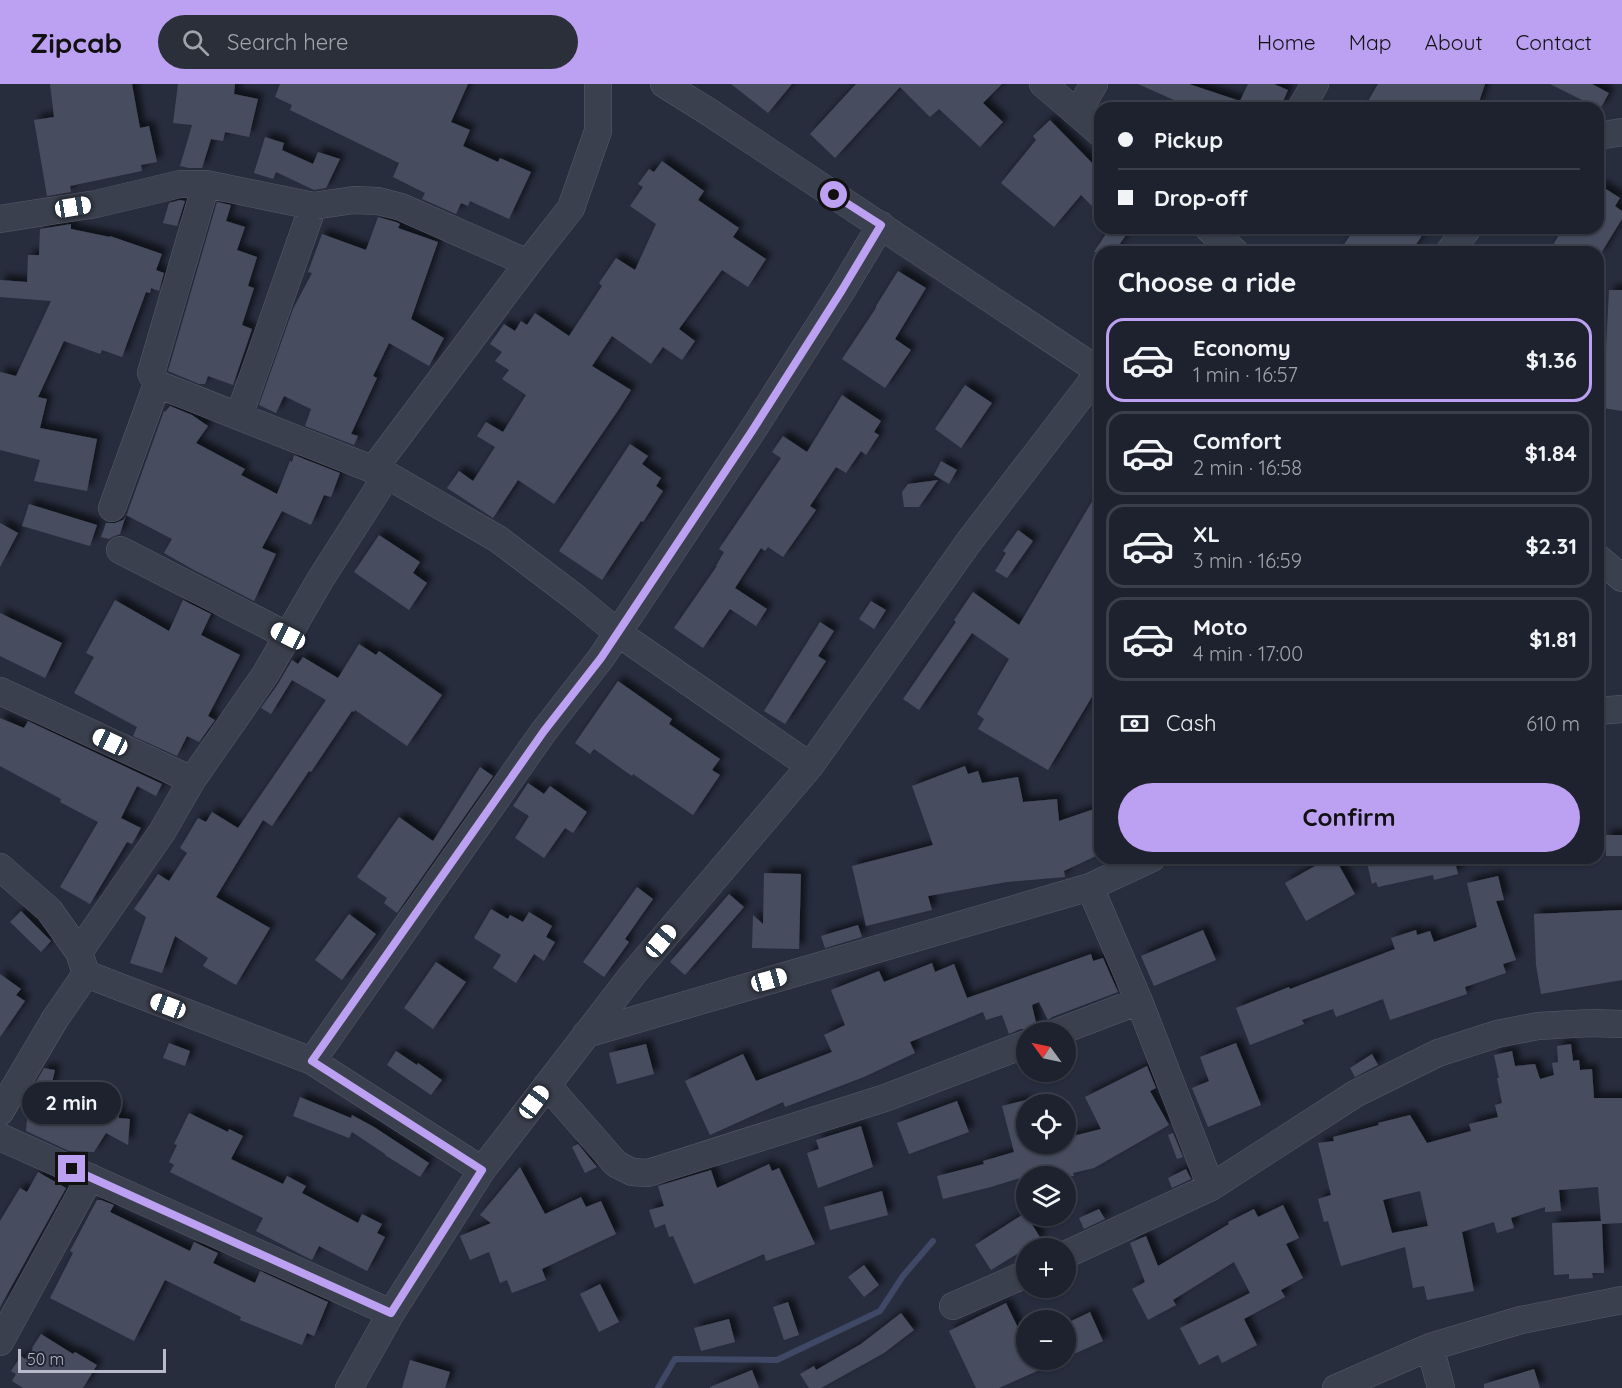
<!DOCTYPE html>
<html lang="en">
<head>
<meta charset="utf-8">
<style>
  body { margin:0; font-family:Quicksand,sans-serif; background:#2b2f3a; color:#f1f3f6; height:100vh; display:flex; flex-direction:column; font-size:22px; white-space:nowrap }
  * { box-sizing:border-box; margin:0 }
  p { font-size:20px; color:#a1a4aa }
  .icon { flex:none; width:33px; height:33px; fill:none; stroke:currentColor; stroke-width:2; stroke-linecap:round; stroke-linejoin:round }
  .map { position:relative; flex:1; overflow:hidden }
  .panel { position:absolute; left:1094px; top:162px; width:510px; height:618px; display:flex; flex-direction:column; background:#1e222e; border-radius:18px; box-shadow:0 2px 4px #0004,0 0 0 2px #3c3f4a }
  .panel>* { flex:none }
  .top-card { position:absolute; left:1094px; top:18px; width:510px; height:132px; border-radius:18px; box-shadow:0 2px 4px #0004,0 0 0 2px #3c3f4a; display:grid; align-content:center; height:132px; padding:0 24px; background:#1e222e }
  .needle { width:39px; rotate:303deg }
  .buttons { position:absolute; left:1016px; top:938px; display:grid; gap:12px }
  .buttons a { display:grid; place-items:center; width:60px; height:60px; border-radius:50%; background:#1e222e; box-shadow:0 2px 4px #0004,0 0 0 2px #3c3f4a; font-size:30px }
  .scale { position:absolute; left:18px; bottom:15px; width:148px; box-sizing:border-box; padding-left:6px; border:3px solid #b8bbc9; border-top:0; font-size:16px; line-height:21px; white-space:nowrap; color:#b8bbc9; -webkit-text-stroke:4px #202533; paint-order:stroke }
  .end { position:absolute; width:27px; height:27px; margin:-14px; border:8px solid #bca0f2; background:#111; box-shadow:0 0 0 3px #111 }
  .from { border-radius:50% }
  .bubble { position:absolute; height:42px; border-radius:21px; background:#1e222e; box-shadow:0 2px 4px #0004,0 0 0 2px #3c3f4a; font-size:20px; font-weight:800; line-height:42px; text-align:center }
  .car { position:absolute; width:18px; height:36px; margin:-18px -9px; border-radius:8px; box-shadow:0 0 4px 2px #0007; background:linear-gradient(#fff 24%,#345 0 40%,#fff 0 76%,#345 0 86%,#fff 0) }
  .top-card b { display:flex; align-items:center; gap:21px; height:57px; font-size:22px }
  .top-card b+b { border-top:2px solid #3c3f4a }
  .top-card i { width:15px; height:15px; background:#f1f3f6 }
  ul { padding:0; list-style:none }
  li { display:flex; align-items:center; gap:18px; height:84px; margin:0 12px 9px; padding:0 12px; border:3px solid #3c3f4a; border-radius:18px }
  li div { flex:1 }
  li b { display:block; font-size:22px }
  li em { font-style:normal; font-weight:800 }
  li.active { border-color:#bca0f2 }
  li>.icon { width:54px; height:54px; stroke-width:1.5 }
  h2 { padding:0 24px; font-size:27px; line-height:72px }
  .pay { display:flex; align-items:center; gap:15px; height:66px; padding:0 24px; font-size:22px }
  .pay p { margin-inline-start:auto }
  .cta { display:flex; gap:12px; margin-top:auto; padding:12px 24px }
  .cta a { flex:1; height:69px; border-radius:36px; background:#bca0f2; color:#111; font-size:24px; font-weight:800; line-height:69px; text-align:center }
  header { display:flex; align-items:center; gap:36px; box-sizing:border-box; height:84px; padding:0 30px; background:#bca0f2; color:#111 }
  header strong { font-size:28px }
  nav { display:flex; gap:33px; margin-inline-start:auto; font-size:21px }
  .search { width:420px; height:54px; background:#2b2f3a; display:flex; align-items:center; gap:15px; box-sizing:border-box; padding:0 21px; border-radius:33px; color:#a1a4aa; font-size:22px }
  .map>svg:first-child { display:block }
</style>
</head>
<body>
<header>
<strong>Zipcab</strong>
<div class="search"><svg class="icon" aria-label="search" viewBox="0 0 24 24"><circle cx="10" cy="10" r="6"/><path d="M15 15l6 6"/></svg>Search here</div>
<nav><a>Home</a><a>Map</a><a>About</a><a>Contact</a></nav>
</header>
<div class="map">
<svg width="1622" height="1304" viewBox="0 0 1622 1304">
  <defs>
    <filter id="shadow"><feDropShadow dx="5.5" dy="-5.5" stdDeviation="3" flood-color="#0009"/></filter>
  </defs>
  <rect width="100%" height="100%" fill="#282d3e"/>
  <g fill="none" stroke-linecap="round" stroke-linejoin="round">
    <path stroke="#3f4865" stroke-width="6" d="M658,1304L675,1275L777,1276L880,1227L903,1192L933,1157"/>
  </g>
  <path fill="#474d5f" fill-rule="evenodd" filter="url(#shadow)" d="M50,0H132L140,44L149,42L157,78L141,81L142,87L70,102L71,108L47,112L34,36L54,33Z
    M178,0H235L234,10L258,15L249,53L225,48L223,57L211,55L202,84H189L180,82L192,41L173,39Z
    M280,0H468L451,38L470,46L463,62L498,78L500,74L531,88L509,135L470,117L468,122L461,119L456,130L422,115L425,109L393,93L399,79L290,26L292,21L275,13Z
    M731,0H792L768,29Z
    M856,0H1002L983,19L1003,38L980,63L939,25L930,33L900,3L835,74L810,50Z
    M1138,0H1189L1240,17L1248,0H1274L1288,6L1280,24H1192Z
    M1378,0H1485L1477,24H1364Z
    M1550,0H1592L1609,9L1600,25Z
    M1050,36L1100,87V130L1081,111L1054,143L1001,99L1036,56L1033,52Z
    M265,53L284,59L282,66L313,80L318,68L340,75L326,104L314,106L276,88L273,95L254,89Z
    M662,77L704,107L698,116L739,144L733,153L766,175L748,203L722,186L679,245L695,257L682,276L663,263L651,280L612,252L592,282L631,306L619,325L554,420L518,396L493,434L447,404L459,387L473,397L495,363L477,352L486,338L503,348L526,311L502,295L509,286L495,277L502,268L490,260L504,240L515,247L521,237L527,241L535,229L569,252L602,202L599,199L616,174L635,186L656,140L630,122L643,103L638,100L649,85L654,88Z
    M1598,100L1620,114L1615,122L1622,127V135L1598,174V168H1549L1563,144H1598Z
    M180,116L185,117L177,142L163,139L169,119Z
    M217,118L231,121L226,137L245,143L237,166L257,173L248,202L254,204L242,241L252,245L233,301L208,292L205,300H199L168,287Z
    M378,133L396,138L400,140L398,144L438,158L411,235L444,254L429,282L389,259L373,292L377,294L351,350L358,352L354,361L305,342L311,325L284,312L276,329L259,321L293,225L312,189L308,188L322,150L366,166Z
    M71,140V145L110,153V152L162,170L156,186L164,189L159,207L151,204L150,209L146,208L122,273L102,266L100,270L64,257L38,313L47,315L40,344L97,355L87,407L34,397L40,376L0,366V288L16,292L51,217L0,213V196L27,198L28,171H39L40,145Z
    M1110,144H1131L1114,168H1094Z
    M1355,144H1427L1411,168H1339Z
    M898,187L926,204L895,255L911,266L885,304L842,275L876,224V222Z
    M1609,206H1622V327L1603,324L1604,316L1598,315V281L1605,283Z
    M965,301L992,319L961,364L935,345Z
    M842,311L881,337L874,348L879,351L866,371L861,367L846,389L836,383L810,422L816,426L783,473L768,463L765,467L761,464L735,504L767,525L756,542L730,525L703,564L674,544L717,482H716L724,468L719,465L781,374L772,368L783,352L807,368Z
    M170,322L192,331L208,342L196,359L245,385L241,391L277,410L290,377L292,378L294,371L340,389L331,413L324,411L311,441L282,427L262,464L276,470L254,517L194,486L164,469L172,455L126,431L120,450L112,453L109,455L101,453L106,439H115L123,436L127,430L164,327L165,328Z
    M630,360L648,372L642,380L661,394L656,402L663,407L643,438L641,437L602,496L559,467Z
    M941,377L957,386L949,400L934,391Z
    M938,396L919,423H904L902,408L908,400Z
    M1100,404V615L1093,611L1048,686L978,645L984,635L977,630L1009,575L972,549L919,626L903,615L956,538L954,536L973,508L1019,541Z
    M29,420L97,441L90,462L22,442Z
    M0,439L18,449L0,483Z
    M1018,446L1033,457L1007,494L995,487L1006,469L1003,467Z
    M379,451L420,478L413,489L427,499L409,526L354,488Z
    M115,516L169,547L183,516L211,530L201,551L240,571L208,632L215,636L199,658L187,652L177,672L133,652L137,643L74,609L94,573L86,569Z
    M871,517L886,526L874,545L859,535Z
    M0,529L62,559L45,594L0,572Z
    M820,538L834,547L818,572L826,577L785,640L764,627Z
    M359,560L376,571L379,567L442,611L407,662L355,626L354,628L352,627L311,688L309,687L272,742L263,736L216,813L270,844L236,901L203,882L208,874L175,852L162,889L130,879L146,833L134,825L158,790L169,797L187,769L180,764L198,734L206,738L212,728L238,744L326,616L292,596L271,630L261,624L278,600L292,576L298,580L303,573L338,594Z
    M618,597L672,635L669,640L720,675L712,686L720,691L693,731L633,690L632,692L594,665L590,670L575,659Z
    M0,634L24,644L28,637L162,700L156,712L137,702L121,734L141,744L132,760L127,758L90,820L60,803L98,738L60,718L61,715L0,682Z
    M965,682L968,690L978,687L982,699L1018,693L1023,718L1057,715L1059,737L1100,723V770L1064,787L1065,793L1007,798L928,812L932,826L866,842L852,782L933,761L912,702Z
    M480,683L493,692L397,829L384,819L387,814L357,793L399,733L433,757Z
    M528,699L544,710L550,702L587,728L573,749L565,744L544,774L515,754L529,732L513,722Z
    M1605,751H1622V772H1606Z
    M1329,774H1335L1355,810L1306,837L1285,799Z
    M1366,774H1454L1458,790L1434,796L1433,791L1378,803L1376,798L1372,800Z
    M764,789L801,790L799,865L752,864L753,831L763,840Z
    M1498,792L1504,816L1496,817L1516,876L1503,880L1506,889L1465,903L1467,910L1390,936L1383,915L1336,933L1333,925L1302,936L1304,940L1250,961L1236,924L1289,903L1290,905L1395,865L1391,854L1416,846L1417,851L1430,847L1434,858L1477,843L1467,799Z
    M637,803L653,815L625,855L629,858L604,893L583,878Z
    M729,810L744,823L685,891L670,878Z
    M491,825L508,835L510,831L523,838L529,828L552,842L546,853L555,858L544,877L534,870L516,899L493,884L501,871L474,854Z
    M1622,826V896L1541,910L1536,881L1534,830Z
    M21,827L51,857L41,868L10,838Z
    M349,830L376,850L342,896L315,876Z
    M858,841L862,853L825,864L821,852Z
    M1203,846L1216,876L1154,902L1141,872Z
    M1091,870L1093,877L1103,874L1118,908L1052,933L1048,936L1039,918L1032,921L1037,943L1031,945H1020L1009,950L1002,931L986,936L983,928L910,958L915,969L864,993L785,1023L783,1018L710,1051L685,997L743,970L756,997L832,968L824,951L845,941L831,906L879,887L884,898L932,879L935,888L954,880L967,914Z
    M436,878L466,898L433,945L404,924Z
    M0,890L21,905L16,911L25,917L0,953Z
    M169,959L190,967L185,982L163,974Z
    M1236,959L1261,1021L1208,1043L1192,1004L1209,997L1200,973Z
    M646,960L654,990L617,1000L609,969Z
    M1571,960L1573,977L1579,976L1580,986L1592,985L1594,1014H1622V1139L1602,1140L1604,1189H1592L1593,1194L1569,1195V1190L1554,1191L1552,1139L1601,1137L1598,1103L1559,1106L1561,1127L1545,1128V1123L1511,1134L1514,1144L1497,1149L1494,1138L1462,1148L1474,1207L1427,1216L1424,1202L1413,1204L1405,1163L1341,1182L1328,1137L1324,1138L1318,1115L1331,1111L1318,1059L1334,1057L1333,1053L1379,1041L1378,1039L1410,1031L1427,1059L1471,1047L1469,1040L1498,1033L1495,1021L1502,1019L1497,994H1499L1494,971L1512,967L1515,982L1535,980L1540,995L1554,991L1552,979L1558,978L1557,962ZM1420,1107L1428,1142L1392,1149L1383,1116Z
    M396,967L417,981L418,979L442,996L431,1011L387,981Z
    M1372,970L1378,981L1355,993L1350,984Z
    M1147,982L1156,1004L1150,1007L1169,1041L1094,1084L1073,1089L1074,1092H1026L991,1103L943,1115L937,1092L984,1080L983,1077L1014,1068L1002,1022L1026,1016V1064L1046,1059H1065V1054L1101,1045L1085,1013Z
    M44,984L55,986L45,1029L78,1031L79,1020L119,1023V1034L130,1035L128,1061L106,1049L94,1068L69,1067L26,1047L28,1024L32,1005Z
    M300,1013L351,1034L352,1031L374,1043L429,1079L420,1093L385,1071V1070L352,1048L349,1054L293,1032Z
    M957,1017L969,1048L909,1070L897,1039Z
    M189,1029L228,1048L229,1045L243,1052L231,1075L283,1100L287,1092L306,1102L302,1109L358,1139L362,1130L382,1140L377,1149L385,1153L367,1187L319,1162L312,1176L300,1170L256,1147L263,1134L170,1088L174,1081L169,1078L177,1061L174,1060Z
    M861,1042L873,1083L818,1104L807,1069L819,1065L816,1056Z
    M1173,1049L1183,1073L1177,1075L1168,1051Z
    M578,1060L597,1083L585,1089L572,1063Z
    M769,1080L772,1087L779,1084L815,1160L766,1177L764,1170L694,1200L673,1152L669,1153L665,1140L655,1144L649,1126L664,1122L658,1102L711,1086L717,1104Z
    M520,1083L545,1130L581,1113L586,1123L601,1117L616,1150L542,1185L546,1196L512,1209L507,1196L500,1199L489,1168L470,1176L460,1152L491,1139L480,1131Z
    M1186,1085L1191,1095L1172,1104L1168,1094Z
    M38,1088L66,1104L0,1223V1137L20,1104L27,1108Z
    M882,1107L888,1131L830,1146L824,1123Z
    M97,1116H101L114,1121L110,1128L190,1167L194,1158L218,1169L213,1179L255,1199L260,1187L328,1218L314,1252L307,1249L302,1261L240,1236L241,1233L165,1196L134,1257L50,1214L73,1169L70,1167Z
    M1283,1121L1299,1154L1286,1160L1303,1194L1281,1206L1285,1213L1244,1235L1257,1261L1222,1279L1218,1271L1199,1281L1180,1244L1250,1209L1234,1178L1173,1216L1176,1221L1148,1236L1132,1205L1145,1198L1130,1159L1146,1152L1158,1182L1229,1140L1228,1138L1254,1125L1258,1133Z
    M1099,1125L1105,1135L1084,1145L1079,1134Z
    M1025,1129L1041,1155L991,1186L975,1161Z
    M864,1181L879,1201L864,1213L848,1193Z
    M600,1200L619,1238L599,1248L580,1210Z
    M788,1218L799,1251L784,1256L773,1223Z
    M1006,1219L1021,1250L1026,1263V1275H1064L999,1304H976L949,1247Z
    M1090,1228L1103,1257L1065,1274V1240Z
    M901,1229L914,1246L884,1269L821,1304H809L800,1290L814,1282L816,1286L861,1260Z
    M729,1235L735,1258L701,1267L694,1244Z
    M41,1250L73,1270L75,1268L97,1281L83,1304H23L12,1297L16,1290L11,1287L21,1272L25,1275Z
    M410,1276L450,1288L445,1304H402Z
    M1534,1285L1540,1304H1484V1300Z
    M752,1286L759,1304H710V1303Z"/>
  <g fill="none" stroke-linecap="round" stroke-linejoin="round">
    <g stroke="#565b69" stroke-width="28">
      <path id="minor" d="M664,0L709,28L1099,287
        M1043,0L1100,49
        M1301,24L1315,0
        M1077,29L1094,0
        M1598,52L1622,48
        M206,100L313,122L354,116L378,117L401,123L528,179
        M0,135L96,120L180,100H206L151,289L157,300L387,391L498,455L577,515L618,549L810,682
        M1208,144L1235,168
        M1449,168L1468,144
        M239,332L313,122
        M373,386L528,179L571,124L598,47V0
        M112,424L157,300
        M120,466L288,552
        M1598,474L1622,494
        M0,607L192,696
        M1598,627L1622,625
        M0,783L49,826L79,868L86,890L55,935L0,1028
        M1090,803L1139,917L1211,1103
        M79,868L162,748L192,696L265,591L320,496L387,391
        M86,890L312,977L482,1086
        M1058,948L1139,917
        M586,950L1090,803L1152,774
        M312,977L544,647L601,574L752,347L842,206L881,141
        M547,1001L616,1080L632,1088L648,1089L885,1014L1026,960
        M0,1053L391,1229
        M1065,1171L1211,1103L1355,1010L1438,969L1497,950L1538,942L1591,939L1622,940
        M953,1222L1026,1190
        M0,1258L90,1093
        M1430,1263L1441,1304
        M349,1304L391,1229L482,1086L633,890L810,682L968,459L1100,287
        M1336,1304L1430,1263L1521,1236L1622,1216"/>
    </g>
    <use href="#minor" stroke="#3b404e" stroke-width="27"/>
  </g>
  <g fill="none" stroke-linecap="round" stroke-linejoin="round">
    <path stroke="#bca0f2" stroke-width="8" d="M72,1085L391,1229L482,1086L312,977L544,647L601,574L752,347L842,206L881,141L834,111"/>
  </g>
</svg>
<div class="buttons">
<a><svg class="needle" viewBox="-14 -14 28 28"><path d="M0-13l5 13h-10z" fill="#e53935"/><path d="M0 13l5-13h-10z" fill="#a1a4aa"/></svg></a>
<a><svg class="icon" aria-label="locate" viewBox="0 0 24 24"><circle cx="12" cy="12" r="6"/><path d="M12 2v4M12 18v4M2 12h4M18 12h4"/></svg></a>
<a><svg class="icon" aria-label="layers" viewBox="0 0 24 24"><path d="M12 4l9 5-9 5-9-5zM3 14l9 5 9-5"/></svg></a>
<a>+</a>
<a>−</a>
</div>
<div class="scale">50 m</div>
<i class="end from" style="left:834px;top:111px"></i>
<i class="end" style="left:72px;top:1085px"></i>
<div class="bubble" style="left:22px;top:998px;width:99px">2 min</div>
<i class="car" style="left:73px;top:123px;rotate:81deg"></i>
<i class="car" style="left:288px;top:552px;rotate:297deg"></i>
<i class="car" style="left:110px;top:658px;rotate:295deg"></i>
<i class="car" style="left:661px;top:857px;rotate:40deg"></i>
<i class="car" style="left:769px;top:896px;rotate:74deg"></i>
<i class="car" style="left:168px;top:922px;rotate:291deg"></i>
<i class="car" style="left:534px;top:1018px;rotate:37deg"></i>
<div class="top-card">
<b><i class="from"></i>Pickup</b>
<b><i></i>Drop-off</b>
</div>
<section class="panel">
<h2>Choose a ride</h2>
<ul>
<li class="active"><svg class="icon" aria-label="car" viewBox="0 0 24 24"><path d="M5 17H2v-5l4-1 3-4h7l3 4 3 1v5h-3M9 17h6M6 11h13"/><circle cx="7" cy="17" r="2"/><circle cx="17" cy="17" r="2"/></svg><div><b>Economy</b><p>1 min · 16:57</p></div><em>$1.36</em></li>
<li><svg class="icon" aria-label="car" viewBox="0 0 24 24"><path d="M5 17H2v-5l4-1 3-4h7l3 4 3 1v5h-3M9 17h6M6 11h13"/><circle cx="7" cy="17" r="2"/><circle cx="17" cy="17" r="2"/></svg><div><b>Comfort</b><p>2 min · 16:58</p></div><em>$1.84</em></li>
<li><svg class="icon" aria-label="car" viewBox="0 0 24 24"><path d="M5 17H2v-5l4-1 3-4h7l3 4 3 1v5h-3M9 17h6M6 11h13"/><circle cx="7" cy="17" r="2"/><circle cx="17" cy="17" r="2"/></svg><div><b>XL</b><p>3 min · 16:59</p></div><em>$2.31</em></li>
<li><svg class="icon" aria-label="car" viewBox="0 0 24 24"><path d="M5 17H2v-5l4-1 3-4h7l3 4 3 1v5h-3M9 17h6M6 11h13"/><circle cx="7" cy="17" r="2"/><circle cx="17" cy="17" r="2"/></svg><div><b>Moto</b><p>4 min · 17:00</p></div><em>$1.81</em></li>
</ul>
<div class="pay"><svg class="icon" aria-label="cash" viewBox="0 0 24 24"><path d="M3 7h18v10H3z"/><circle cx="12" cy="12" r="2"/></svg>Cash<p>610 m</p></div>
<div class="cta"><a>Confirm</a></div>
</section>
</div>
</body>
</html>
